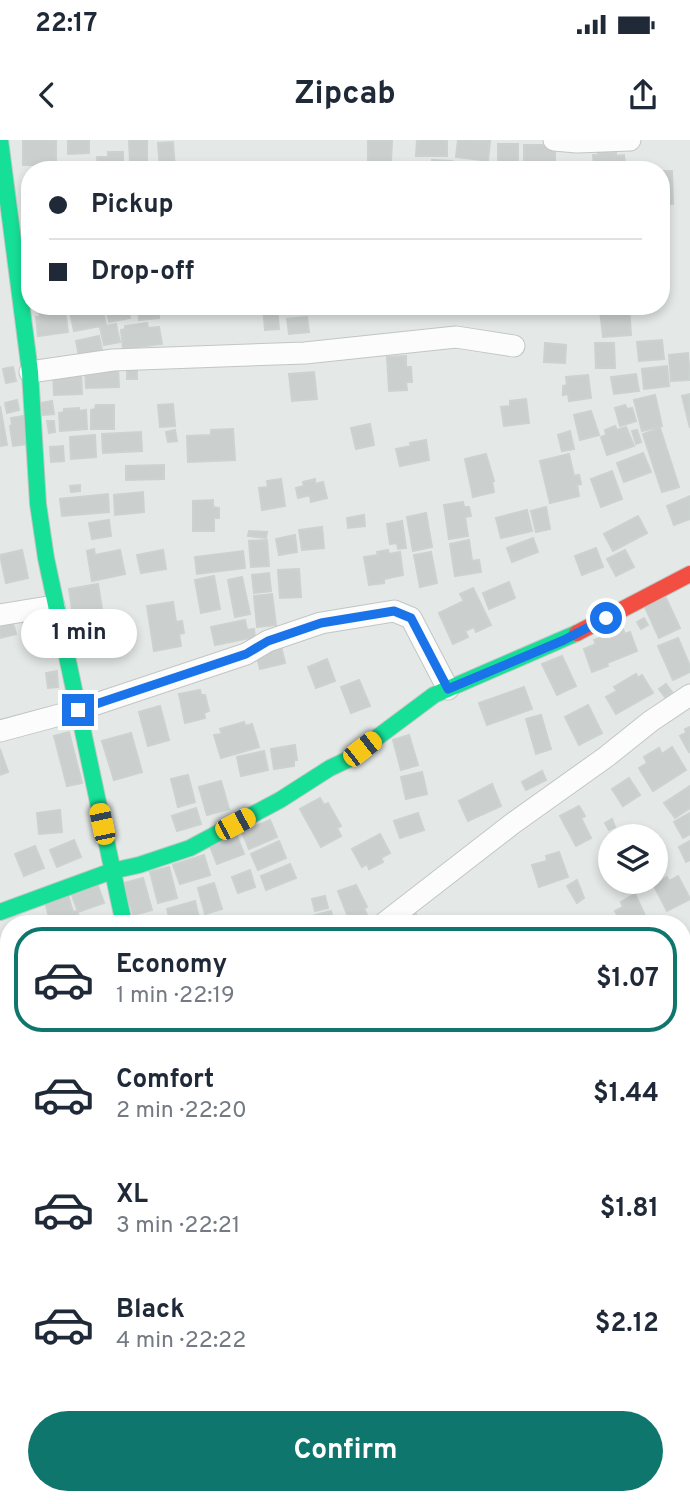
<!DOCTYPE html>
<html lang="en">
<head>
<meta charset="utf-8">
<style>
  body { margin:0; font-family:Overpass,sans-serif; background:#f2f2f3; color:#1f2937; height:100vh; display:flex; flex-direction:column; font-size:26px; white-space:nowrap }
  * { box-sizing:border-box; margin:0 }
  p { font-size:23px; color:#747a83 }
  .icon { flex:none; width:38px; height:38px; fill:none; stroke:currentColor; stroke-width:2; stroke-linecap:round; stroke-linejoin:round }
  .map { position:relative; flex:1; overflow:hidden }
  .details { position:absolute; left:0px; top:775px; width:691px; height:590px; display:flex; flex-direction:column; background:#fff; border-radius:28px 28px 0 0; box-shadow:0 4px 10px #0003 }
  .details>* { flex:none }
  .banner { position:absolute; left:21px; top:21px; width:649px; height:154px; border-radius:28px; box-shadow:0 4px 10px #0003; display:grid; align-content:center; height:154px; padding:0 28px; background:#fff }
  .tools { position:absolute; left:598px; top:684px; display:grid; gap:14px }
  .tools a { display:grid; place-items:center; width:70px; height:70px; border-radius:50%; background:#fff; box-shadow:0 4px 10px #0003; font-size:35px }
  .end { position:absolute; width:32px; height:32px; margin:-16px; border:9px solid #1a73e8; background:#fff; box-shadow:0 0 0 4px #fff }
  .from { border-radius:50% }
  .bubble { position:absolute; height:49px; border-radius:24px; background:#fff; box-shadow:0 4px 10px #0003; font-size:23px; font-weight:700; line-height:49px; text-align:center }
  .car { position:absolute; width:21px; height:42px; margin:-21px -10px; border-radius:9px; box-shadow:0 0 5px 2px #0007; background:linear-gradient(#f5c518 24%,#345 0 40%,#f5c518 0 76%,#345 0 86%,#f5c518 0) }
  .banner b { display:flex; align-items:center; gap:24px; height:66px; font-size:26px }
  .banner b+b { border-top:2px solid #e0e1e3 }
  .banner i { width:18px; height:18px; background:#1f2937 }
  ul { padding:12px 0 0; list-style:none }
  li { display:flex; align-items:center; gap:21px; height:105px; margin:0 14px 10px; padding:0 14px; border:4px solid transparent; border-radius:28px }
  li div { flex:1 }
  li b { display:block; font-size:26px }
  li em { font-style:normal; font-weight:700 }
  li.on { border-color:#0f766e }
  li>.icon { width:63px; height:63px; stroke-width:1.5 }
  .cta { display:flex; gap:14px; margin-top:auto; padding:14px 28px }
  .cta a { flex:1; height:80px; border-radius:42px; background:#0f766e; color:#fff; font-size:28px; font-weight:700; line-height:80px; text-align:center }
  .status { display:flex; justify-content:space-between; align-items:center; height:49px; padding:0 35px; background:#fff; direction:ltr }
  .status svg { height:19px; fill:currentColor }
  header { display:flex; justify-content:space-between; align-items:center; height:91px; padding:0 28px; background:#fff; font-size:32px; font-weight:700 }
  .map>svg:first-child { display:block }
</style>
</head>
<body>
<div class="status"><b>22:17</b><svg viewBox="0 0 49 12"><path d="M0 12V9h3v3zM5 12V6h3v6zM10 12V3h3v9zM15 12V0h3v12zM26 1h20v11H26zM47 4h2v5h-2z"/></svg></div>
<header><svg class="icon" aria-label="back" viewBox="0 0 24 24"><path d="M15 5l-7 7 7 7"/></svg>Zipcab<svg class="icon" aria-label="share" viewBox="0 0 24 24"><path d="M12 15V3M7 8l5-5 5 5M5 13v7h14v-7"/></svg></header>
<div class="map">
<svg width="690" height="1364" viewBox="0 0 690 1364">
  <rect width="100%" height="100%" fill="#e4e9e7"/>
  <path fill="#cbd0ce" stroke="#ccd2d0" stroke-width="2" d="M23,0H56V25H23Z
    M68,0H89V13L68,14Z
    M129,0H147V24H130Z
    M417,0H447V16H416Z
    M458,0L490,1L488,21L456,17Z
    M368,1H392L391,21H368Z
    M173,2L175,30H160L158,3Z
    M498,4H518V30H498Z
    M524,5H555V25L550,26V30H524Z
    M607,8L608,13L616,12V16L624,15L626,30H594L593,15H598V9Z
    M108,12H123V30H98L97,17H108Z
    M432,20L452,21V30H431Z
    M456,22L481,24L480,30H456Z
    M662,31H672L673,64H662Z
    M84,166H102L106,185L74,191L70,172Z
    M106,166H131L133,173L129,174L130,178L109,182Z
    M138,166H159V178L139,180Z
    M263,166H277L279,189L265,190Z
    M612,166H629L631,195L603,197L600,170L612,169Z
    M61,168L62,171L65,170L68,192L38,196L36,177H40L39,171Z
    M307,177L309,192L289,194L287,179Z
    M147,183L148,188L159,187L162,204L123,209L121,190L125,189V186Z
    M116,184L120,202L104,205L100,187Z
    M99,196L103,215L80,221L76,201Z
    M662,200L664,219L639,221L637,202Z
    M545,203L566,205L565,223L544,222Z
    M595,203H614L615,228H596Z
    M688,213L690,240L671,241L669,215Z
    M406,216V227H411L412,242H406L407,250L389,251L387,217Z
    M667,226L669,246L644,249L642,229Z
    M13,227L16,241L6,243L3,229Z
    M118,227L119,247L86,248L85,229Z
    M127,229H137V239H127Z
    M81,232L82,254L54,255L53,233Z
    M314,232L317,259L292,261L289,234Z
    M636,234L639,251L614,254L611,237Z
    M588,235L591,258L569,261L568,254L563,255V246L567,245L566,237Z
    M690,254V288L682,256Z
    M655,255L662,286L642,291L634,260Z
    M526,259L529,283L504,286L501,267L510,266V261Z
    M17,260L19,270L7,273L5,263Z
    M52,261L54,274L43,275L41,263Z
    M173,264L175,286L160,287L158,265Z
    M96,265H114V289H91V270L95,269Z
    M625,265L627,269L632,268L636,281L620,286L615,268Z
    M0,266L7,305L0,306Z
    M79,268V271L86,270L87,289L60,291L59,273L64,272V269Z
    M591,271L599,295L580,300L574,275Z
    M24,276L28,304L13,306L10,286L12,285L11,278Z
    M47,281H54L55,292L49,293Z
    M370,284L374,305L356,309L351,288Z
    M615,286L617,290L626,287L634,306L607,315L601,297L606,295L605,290Z
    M660,288L679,347L662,352L643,294Z
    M233,289L235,320L188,322L187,296L211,295V290Z
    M175,290L177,301L168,302L166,292Z
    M637,290L641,302L636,304L632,291Z
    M570,291L574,309L562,311L558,295Z
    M141,292L142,311L103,313L102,294Z
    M95,295L96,317L71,319L70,297Z
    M426,300L429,320L400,326L396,309L411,306L410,303Z
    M63,306L64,321L51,322L50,307Z
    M643,313L651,332L624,342L617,323Z
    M486,314L494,341H492L494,352L473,357L465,319Z
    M569,314L574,336L579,335L581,344L577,345L579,356L550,363L540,321Z
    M164,325V339L126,340V326Z
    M612,331L622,359L601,367L591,339Z
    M281,339L285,366L262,370L259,348L268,347L267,341Z
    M315,339V344L323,342L327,358L311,362L310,355L298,358L296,348L304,346L303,342Z
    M80,345V351L71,352L70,346Z
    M143,352L144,372L115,375L114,355Z
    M108,354L109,372L62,376L60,359Z
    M690,356V379L674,385L667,366Z
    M213,360V367L219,368V378H214V391H193V361Z
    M463,362L464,367H469L471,376L465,377L468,396L449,399L444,365Z
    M546,367L550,389L536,392L531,371Z
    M527,370L532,391L501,398L496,378Z
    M426,373L432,407L413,411L407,377Z
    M364,375L365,386L348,388L347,378Z
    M638,376L647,393L613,411L604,394Z
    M109,380L111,396L92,399L89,383Z
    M402,381L406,408L398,409L397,403L390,404L387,384Z
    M322,387L324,408L302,410L299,390Z
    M249,391L267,392L266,398L248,396Z
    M295,395L297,412L279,415L276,399Z
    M533,398L538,412L512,422L507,408Z
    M267,400L269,426L251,427L249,401Z
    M469,400L472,421L479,420L481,432L455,436L450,404Z
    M596,408L603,427L582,435L575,416Z
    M94,409L95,415L120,410L125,434L92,441L87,411Z
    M22,410L28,438L6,443L0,415Z
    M163,410L166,429L141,433L137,415Z
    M388,410L389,414L400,412L403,435L384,439V443L369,445L364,417L378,415L377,412Z
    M625,410L634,427L616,436L607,419Z
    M243,411L245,428L197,434L195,417Z
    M431,412L437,443L420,447L414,415Z
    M299,429L301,457L280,458L278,430Z
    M269,433L271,451L254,453L252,435Z
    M214,436L220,469L201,473L195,440Z
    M242,437L250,474L235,477L228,440Z
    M509,442L515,458L489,469L483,453Z
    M98,444L102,469L73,475L69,449Z
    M473,448L491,485L476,492L474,487L465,491L468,497L453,504L439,473L464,461L460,454Z
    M272,454L276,485L257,487L254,456Z
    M665,456L680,488L659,498L644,465Z
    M173,462L176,482L182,481L184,493L179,494L181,506L154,511L147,466Z
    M644,478L648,485L641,489L637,482Z
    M245,480L247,490L254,489L255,497L215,505L211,487Z
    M0,481L3,486L13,483L16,494L0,498Z
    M29,481L31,494L25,495L23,483Z
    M623,489L625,494L630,492L637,511L607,523L608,526L592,532L584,509L596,504L594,500Z
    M678,498L690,526V532L673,540L658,506Z
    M281,506L285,523L260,529L256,513Z
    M562,516L576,546L557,555L542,524Z
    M327,519L335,541L316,548L308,527Z
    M57,531L58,547L48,548L46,533Z
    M636,534L638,538L642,535L653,553L616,574L606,557L617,551L614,547Z
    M359,540L370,566L351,573L341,547Z
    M666,544L672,552L665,557L659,549Z
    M524,547L532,569L487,585L479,563Z
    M200,550L201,555H205L209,571L204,573L205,578L185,583L179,554Z
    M588,565L602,593L579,605L565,577Z
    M160,566L169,600L148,606L139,572Z
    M541,575L551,609L536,614L526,579Z
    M244,582L245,586L252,584L259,607L221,618L214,595L222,594L220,589Z
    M690,587V611L689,612L680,596L686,593L685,589Z
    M69,592L82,643L67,646L54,596Z
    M131,593L142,632L114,640L102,601Z
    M409,595L418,625L401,630L393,600Z
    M295,605L297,620H294V626L274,629L271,609Z
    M672,607L686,630L653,651L639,628L647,623L644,617L659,608L662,614Z
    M0,609L8,632L0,635Z
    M264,611L268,630L241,636L237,617Z
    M542,631L546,640L526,650L522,642Z
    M422,632L427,654L406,659L401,637Z
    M188,635L195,662L178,667L171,639Z
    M629,638L640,655L623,666L612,649Z
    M221,641L229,669L207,675L199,647Z
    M492,644L501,666L468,681L459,661Z
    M690,646V668L675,678L664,663Z
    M320,658L324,665L328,663L341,686L337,688L341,696L321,707L300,669Z
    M579,666L585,676L581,678L591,698L576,706L560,676Z
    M196,668L201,684L177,691L172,676Z
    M60,670L62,692L39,694L37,673Z
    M418,673L424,690L400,698L394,681Z
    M690,673V694L683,698L674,682Z
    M612,679L615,687L609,690L605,683Z
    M270,680L277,697L249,709L242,692Z
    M380,694L390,713L381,718L383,722L369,729L367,724L362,727L352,709Z
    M237,696L244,714L217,724L210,706Z
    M74,700L81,717L57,727L50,710Z
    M279,701L286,718L258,730L251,714Z
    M690,701V720L686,722L679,707Z
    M35,706L44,728L24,736L15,714Z
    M559,712L568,737L539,747L532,725L547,721L546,716Z
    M204,715L210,735L180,744L173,725Z
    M290,724L296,738L266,750L261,736Z
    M169,727L177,758L158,763L150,732Z
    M250,730L255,747L238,753L232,737Z
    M678,736L690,759L667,771L653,744L667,737L669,741Z
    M143,738L152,770L133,775L124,743Z
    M577,740L584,758L577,763L567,746Z
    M214,743L222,769L205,774L198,748Z
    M356,745L367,767L364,768L367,775L350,782L338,751Z
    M98,746L104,763L78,772L72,755Z
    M635,754L648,782L643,784H622L615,771L623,767L621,762Z
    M68,755L73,772L77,771L81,784H51L45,762Z
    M325,756L328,768L315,771L312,759Z
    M195,761L200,782L171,784L167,769Z
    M331,771L334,784H317L315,775Z
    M416,774L423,784H401Z
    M163,776L166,784H140Z
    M104,777L106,784H84L83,783Z
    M690,814V838L686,840L682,834V817Z
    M690,940V973L682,962V945Z
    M9,1045V1074L0,1076V1047Z
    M683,1067L690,1077V1100L686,1102L682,1098Z
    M690,1198V1216L682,1202Z
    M682,1217L690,1230L682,1236Z
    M689,1236H690V1275L682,1264V1240Z
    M23,1356H42L41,1364H22Z
    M104,1356H128L129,1364H104Z
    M144,1356H168V1364H145Z
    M200,1356H223L227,1362L204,1364Z
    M351,1356H369L373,1364H354Z
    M379,1356H406L411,1363L377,1364L374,1360Z
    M445,1356L453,1364H435Z
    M491,1356H494L498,1364H478Z
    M536,1356H557L558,1357L548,1364H541Z
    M242,1357L246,1363L253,1359L256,1364H232Z"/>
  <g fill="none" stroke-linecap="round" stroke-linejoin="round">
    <g stroke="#c1c6c4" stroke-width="23">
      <path id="street" d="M554,0L577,2L630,0
        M30,232L113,220L305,213L456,197L514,206
        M0,475L54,466
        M0,591L78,570L246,514L268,501L321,483L394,471L411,478L448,549
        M383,784L512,684L606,617L651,581L690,555
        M0,981L9,976
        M682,1045L690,1040
        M682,1306L690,1301
        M184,1356L187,1364
        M292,1364L302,1356
        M600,1364L610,1356"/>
    </g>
    <g stroke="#bfc7c4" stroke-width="18">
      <path id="fast" d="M0,0L30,232L38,364L46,418L124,784
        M0,772L112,731L139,725L190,708L280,660L330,628L347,620L434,555L577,493"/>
    </g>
    <g stroke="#bfc7c4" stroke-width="18">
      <path id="jam" d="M577,493L690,434"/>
    </g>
    <use href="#street" stroke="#fbfcfb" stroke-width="21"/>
    <use href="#fast" stroke="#16e098" stroke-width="16"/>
    <use href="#jam" stroke="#f24e42" stroke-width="16"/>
  </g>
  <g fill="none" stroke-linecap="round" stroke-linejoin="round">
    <path stroke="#1a73e8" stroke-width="9" d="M78,570L246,514L268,501L321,483L394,471L411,478L448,549L564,500L606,478"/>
  </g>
</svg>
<div class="tools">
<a><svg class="icon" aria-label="layers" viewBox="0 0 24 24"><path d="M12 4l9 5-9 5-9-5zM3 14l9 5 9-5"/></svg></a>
</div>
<i class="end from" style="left:606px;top:478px"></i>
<i class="end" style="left:78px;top:570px"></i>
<div class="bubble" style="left:21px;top:469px;width:116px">1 min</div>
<i class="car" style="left:362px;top:609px;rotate:52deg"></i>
<i class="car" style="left:102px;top:684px;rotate:348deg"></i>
<i class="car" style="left:235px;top:684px;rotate:62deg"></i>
<div class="banner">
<b><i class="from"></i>Pickup</b>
<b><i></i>Drop-off</b>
</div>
<section class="details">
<ul>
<li class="on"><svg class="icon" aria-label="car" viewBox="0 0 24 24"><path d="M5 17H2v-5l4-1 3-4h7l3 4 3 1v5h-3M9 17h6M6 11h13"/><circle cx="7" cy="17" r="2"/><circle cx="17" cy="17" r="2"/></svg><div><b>Economy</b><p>1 min · 22:19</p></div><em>$1.07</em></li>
<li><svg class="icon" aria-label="car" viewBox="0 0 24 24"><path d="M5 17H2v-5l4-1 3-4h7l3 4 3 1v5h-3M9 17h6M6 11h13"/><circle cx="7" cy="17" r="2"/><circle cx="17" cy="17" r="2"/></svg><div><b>Comfort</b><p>2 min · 22:20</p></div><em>$1.44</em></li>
<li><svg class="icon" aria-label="car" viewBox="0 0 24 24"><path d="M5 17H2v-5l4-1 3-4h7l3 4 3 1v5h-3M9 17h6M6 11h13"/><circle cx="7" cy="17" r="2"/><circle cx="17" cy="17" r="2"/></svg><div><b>XL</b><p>3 min · 22:21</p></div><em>$1.81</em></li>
<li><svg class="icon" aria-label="car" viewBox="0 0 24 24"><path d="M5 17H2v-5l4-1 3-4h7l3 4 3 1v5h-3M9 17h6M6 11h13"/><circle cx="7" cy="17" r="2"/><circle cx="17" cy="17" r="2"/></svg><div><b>Black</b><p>4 min · 22:22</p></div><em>$2.12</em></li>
</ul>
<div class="cta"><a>Confirm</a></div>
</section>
</div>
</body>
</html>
